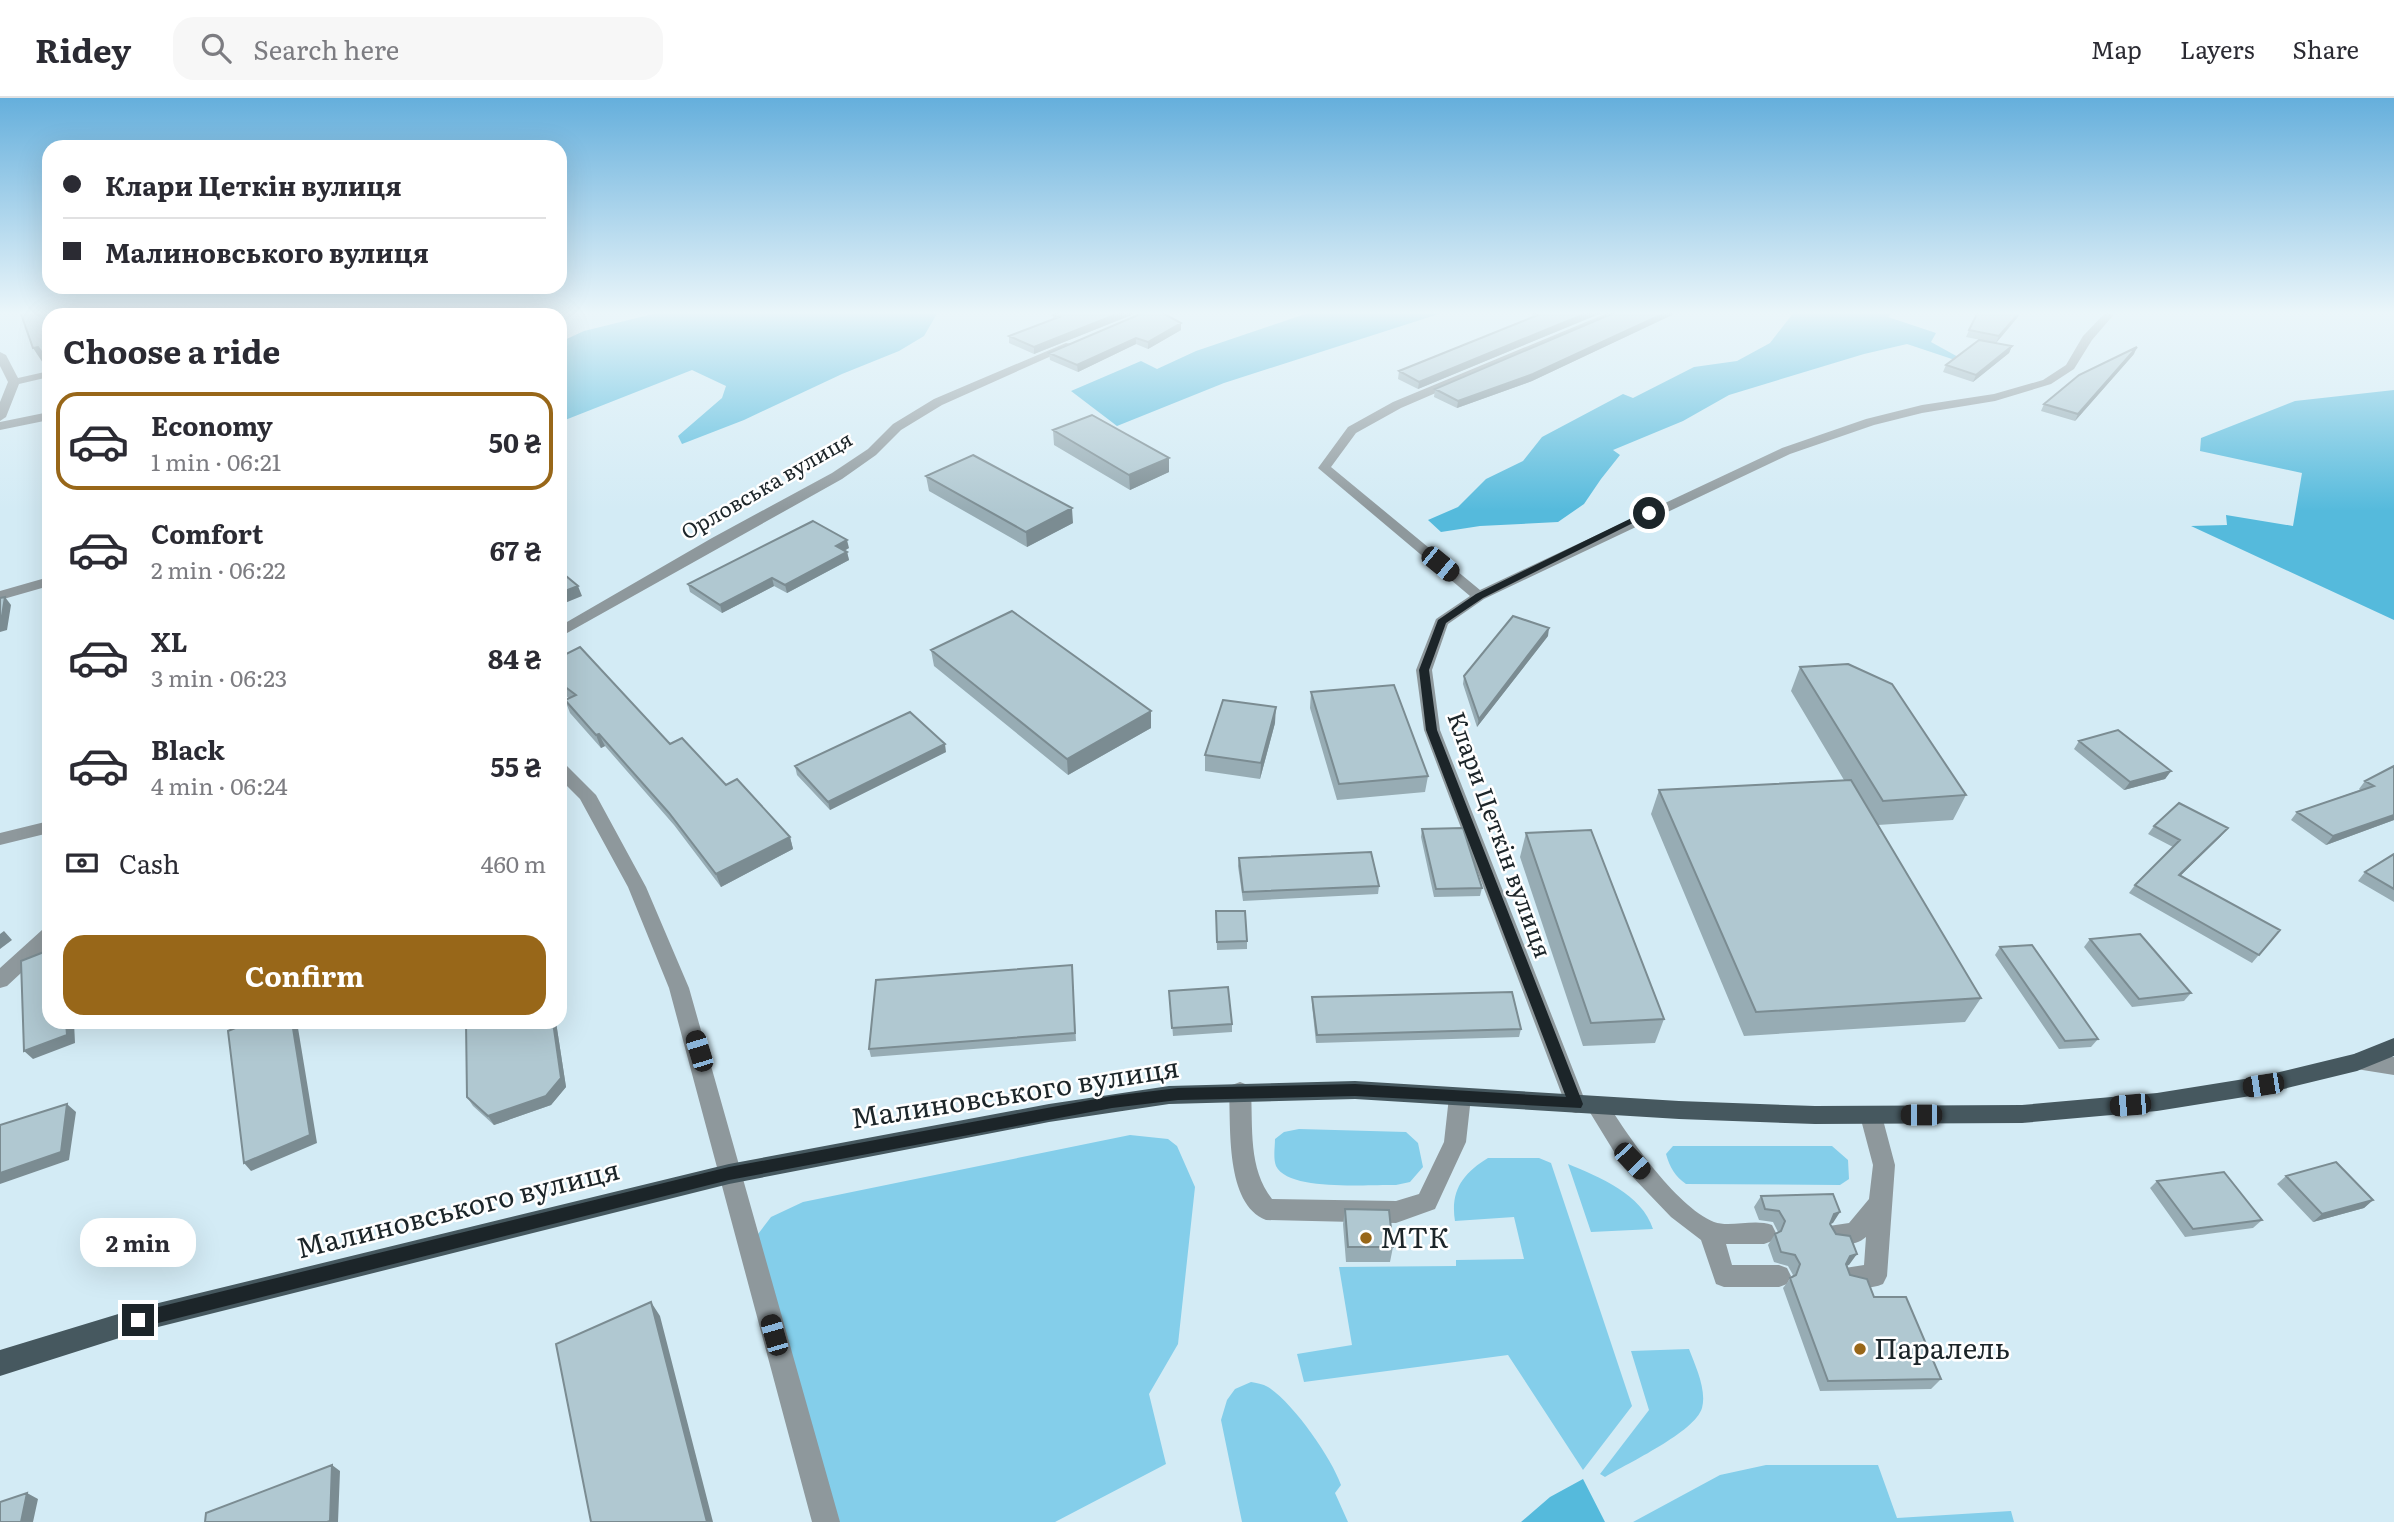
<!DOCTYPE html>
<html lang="en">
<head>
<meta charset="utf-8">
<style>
  body { margin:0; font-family:Literata,serif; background:#f7f7f7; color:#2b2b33; height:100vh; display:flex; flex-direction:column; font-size:26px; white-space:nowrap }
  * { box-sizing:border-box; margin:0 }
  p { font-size:23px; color:#7c7c81 }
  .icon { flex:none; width:38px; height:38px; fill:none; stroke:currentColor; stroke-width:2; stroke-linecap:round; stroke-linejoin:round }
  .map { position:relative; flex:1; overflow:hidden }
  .panel { position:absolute; left:42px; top:210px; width:525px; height:721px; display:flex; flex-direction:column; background:#fff; border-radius:21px; box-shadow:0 7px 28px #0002 }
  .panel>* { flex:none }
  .top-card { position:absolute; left:42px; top:42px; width:525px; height:154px; border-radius:21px; box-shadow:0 7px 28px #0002; display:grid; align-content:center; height:154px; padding:0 21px; background:#fff }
  .end { position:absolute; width:32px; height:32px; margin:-16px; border:9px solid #1c2529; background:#fff; box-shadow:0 0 0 4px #fff }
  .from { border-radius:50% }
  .bubble { position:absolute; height:49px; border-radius:21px; background:#fff; box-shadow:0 7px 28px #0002; font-size:23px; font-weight:700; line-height:49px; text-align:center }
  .car { position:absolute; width:21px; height:42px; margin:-21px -10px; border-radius:9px; box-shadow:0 0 5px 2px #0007; background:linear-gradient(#222 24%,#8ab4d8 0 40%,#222 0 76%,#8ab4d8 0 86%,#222 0) }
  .top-card b { display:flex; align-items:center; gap:24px; height:66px; font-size:26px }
  .top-card b+b { border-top:2px solid #e1e1e2 }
  .top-card i { width:18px; height:18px; background:#2b2b33 }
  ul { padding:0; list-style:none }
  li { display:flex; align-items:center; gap:21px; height:98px; margin:0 14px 10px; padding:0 7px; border:4px solid transparent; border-radius:21px }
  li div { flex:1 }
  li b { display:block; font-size:26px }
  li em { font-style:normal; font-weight:700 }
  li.active { border-color:#986719 }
  li>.icon { width:63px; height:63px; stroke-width:1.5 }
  h2 { padding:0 21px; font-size:32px; line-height:84px }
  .pay { display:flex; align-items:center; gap:18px; height:77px; padding:0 21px; font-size:26px }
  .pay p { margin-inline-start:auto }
  .action { display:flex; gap:14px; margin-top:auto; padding:14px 21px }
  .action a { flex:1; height:80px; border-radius:21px; background:#986719; color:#fff; font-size:28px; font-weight:700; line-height:80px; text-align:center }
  header { display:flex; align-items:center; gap:42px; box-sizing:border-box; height:98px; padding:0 35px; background:#fff; border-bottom:2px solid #e1e1e2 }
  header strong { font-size:33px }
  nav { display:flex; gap:38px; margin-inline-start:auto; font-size:24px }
  .search { width:490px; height:63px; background:#f7f7f7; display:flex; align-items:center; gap:18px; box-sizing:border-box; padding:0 24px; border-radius:21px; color:#7c7c81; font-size:26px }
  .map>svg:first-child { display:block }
</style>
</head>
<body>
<header>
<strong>Ridey</strong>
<div class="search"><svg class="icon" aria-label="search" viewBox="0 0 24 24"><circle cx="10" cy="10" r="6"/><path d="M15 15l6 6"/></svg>Search here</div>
<nav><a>Map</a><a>Layers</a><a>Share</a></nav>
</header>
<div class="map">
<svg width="2394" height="1424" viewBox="0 0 2394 1424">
  <rect width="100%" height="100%" fill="#d3ebf5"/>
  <path fill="#84ceea" d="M1299,1031L1406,1034L1418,1045L1423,1069L1410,1084L1396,1087C1369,1086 1289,1094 1276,1068C1273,1060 1275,1049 1275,1041L1284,1034Z
    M1130,1037L1168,1041L1177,1048L1195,1089L1178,1246L1149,1296L1166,1366L1055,1424H837L755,1140L771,1119L803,1104Z
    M1673,1048H1832L1848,1062L1849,1081L1840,1087L1686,1086C1675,1078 1670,1070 1666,1056Z
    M1488,1060H1539L1551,1065L1632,1308L1583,1372L1508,1257L1304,1284L1297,1256L1352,1247L1339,1169L1456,1168V1162L1524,1161L1514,1119L1455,1123C1450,1093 1463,1075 1488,1060Z
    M1568,1066C1599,1079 1642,1096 1653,1131L1591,1134Z
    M1689,1251C1695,1267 1707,1292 1702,1310C1695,1334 1628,1365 1605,1379L1600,1376L1649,1312L1631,1253Z
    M1251,1284C1256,1285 1263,1286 1268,1289C1293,1305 1331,1359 1341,1387L1335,1395L1348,1424H1242L1221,1322L1227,1302L1235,1291Z
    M1766,1367H1878L1897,1420L2011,1413L2014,1424H1633L1720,1377Z"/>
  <path fill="#55badc" d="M661,214H938L924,238L899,253L842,276L744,322L682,346L678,338L722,300L726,288L692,272L560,324V244L584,233Z
    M1311,214H1445L1224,285L1117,328L1071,293L1141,263L1157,271L1196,253Z
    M1794,214H1893L1888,219L1936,235L1931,244L1960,260L1958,263L1907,246L1864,256L1729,297L1683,323L1613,352L1620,357L1601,381L1584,406L1558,424L1480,428L1441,434L1428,422L1458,409L1486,381L1523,363L1542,339L1623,296L1633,300L1694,269L1737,263L1770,245Z
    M2394,292V522L2191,428L2227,427L2226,417L2293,428L2302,375L2200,353L2201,340L2295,303Z
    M1583,1381L1605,1424H1521L1550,1399Z"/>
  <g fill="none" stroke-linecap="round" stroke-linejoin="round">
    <path fill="#8e989c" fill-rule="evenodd" d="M291,214H309L305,217H285Z
      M1610,214H1623L1401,310L1356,335L1331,369L1480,492L1782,350L1866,321L1922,307L1994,296L2043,282L2066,267L2083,238L2106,214H2116L2092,242L2074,271L2051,286L1995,303L1922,315L1874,327L1790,356L1484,501L1448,526L1432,572L1440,632L1586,1005L1588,1000L1596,998L1604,1000C1626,1035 1675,1108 1714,1124C1731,1130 1754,1120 1772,1127L1776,1135L1772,1143L1764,1146H1726L1732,1167H1779L1787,1170L1791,1178L1787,1186L1779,1189H1724L1716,1186L1701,1142L1671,1119L1624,1070L1586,1008L1584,1013L1576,1015L1568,1013L1424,632L1416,572L1436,521L1470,498L1318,370L1348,329L1393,304Z
      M1066,245L1076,247L942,307L901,332L876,357L842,381L560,539V528L712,440L832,375L868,351L893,326L934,301Z
      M0,254L6,257L18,280L49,273V279L19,286L6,319L0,323V304L8,284L0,268Z
      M49,314V322L0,332V324Z
      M49,479V488L0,502V493Z
      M560,665L566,667L596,697L646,789L689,890L840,1424H812L669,890L628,789L580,701L560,681Z
      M49,723V735L0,747V735Z
      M49,830V849L7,888L0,890V870L42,832Z
      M2357,955L2394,959V977L2350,970L2347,964L2350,958Z
      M1240,984L1248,987L1251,993C1253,1030 1248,1070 1272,1101L1396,1103L1419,1096L1444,1044L1449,999L1452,993L1460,990L1468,993L1471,999L1466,1044L1435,1111L1396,1125L1266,1122C1225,1106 1231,1029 1229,993L1232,987Z
      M1871,1009L1879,1011L1882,1018L1895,1067L1887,1178L1883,1186C1871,1191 1857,1191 1845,1186L1841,1178L1845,1170L1864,1167L1866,1139C1856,1148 1841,1148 1829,1144L1825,1136L1829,1128L1849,1125L1869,1101L1873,1067L1860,1018L1863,1011Z"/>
    <path fill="#46585f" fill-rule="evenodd" d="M2394,940V958L2357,973L2263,996L2157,1013L2022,1025L1815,1026L1679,1021L1355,1001L1169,1006L1049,1024L729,1086L138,1234L0,1278V1252L138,1210L729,1066L1049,1006L1169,988L1355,983L1679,1003L1815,1008L2022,1007L2157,995L2263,978L2354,956Z"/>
  </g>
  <path fill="#97acb4" d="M401,214H430L432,217H405Z
    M1060,214H1139L1034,256L1009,245V238L1053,222V217Z
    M1536,214H1604L1418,291L1398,281L1399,273L1532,220L1533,215Z
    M1616,214H1673L1672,217L1532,283L1457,310L1434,299L1435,291Z
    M2020,214L2017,220L1996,245L1966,239L1969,232Z
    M1181,232L1148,251L1136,246L1078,274L1050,262L1049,255Z
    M2012,248L2009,255L1973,284L1943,274L1946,267Z
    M2134,256L2075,323L2041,313L2044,306Z
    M1053,332L1169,360V374L1130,392L1054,347Z
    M926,378L1073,425L1027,449L929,393Z
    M849,450L844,453L847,454L849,462L787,495L774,488L722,515L690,494L688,486Z
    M1548,538L1477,629L1463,586L1464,578Z
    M931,552L1151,613V630L1068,677L934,568Z
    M560,559L670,646L726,687L790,739L793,751L721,789L674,727L605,648L601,650L570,615L565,602L569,600L560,594Z
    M1800,569L1966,697L1953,722L1878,727L1981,900L1965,924L1744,938L1651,716L1659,692L1844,682L1791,593Z
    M1311,594L1428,678L1425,694L1337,702L1310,610Z
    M1275,625L1260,681L1205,673V657Z
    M2079,643L2171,673L2165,681L2124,692L2074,651Z
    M946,654L830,712L797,677L795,668Z
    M2394,668V722L2326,747L2291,722L2297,714L2360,692L2359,691L2365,683Z
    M2154,728L2221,738L2180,778L2280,832L2252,865L2129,795L2135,787L2173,749L2148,736Z
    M1422,731L1482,790L1480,798L1434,799L1421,739Z
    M1526,735L1664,921L1655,945L1583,948L1520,759Z
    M2394,756V804L2358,783L2365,774Z
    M1239,760L1379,788L1378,796L1243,803L1238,768Z
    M1216,813L1247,843V851L1217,852Z
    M2090,841L2191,895L2184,903L2132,909L2084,849Z
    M2000,849L2098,941L2091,949L2059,951L1995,857Z
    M1072,867L1076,943L871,959L869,951Z
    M1312,899L1521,931L1519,939L1316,945L1312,907Z
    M1170,901L1232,926V934L1173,938Z
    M466,924H556L566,989L551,1007L494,1027L473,1008L467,999Z
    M2286,1078L2373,1102L2364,1110L2313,1124L2277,1086Z
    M2157,1083L2262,1122L2253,1130L2185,1139L2150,1090Z
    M1761,1098L1833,1125L1830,1126L1849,1167H1847L1850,1177L1874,1199L1941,1281L1931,1291L1820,1293L1783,1190L1793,1177L1788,1168L1774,1164L1768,1147L1775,1136L1778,1134L1773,1124L1759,1122L1754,1109Z
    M1345,1111L1393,1149L1390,1164H1346L1343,1126Z"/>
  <path fill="#7b8c92" d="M56,214H68L60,216V217H57Z
    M1122,214H1139L1034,256V249Z
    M1589,214H1604L1418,291L1419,284Z
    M1667,214H1673L1672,217L1532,283L1457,310L1458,303Z
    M2020,214L2017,220L1996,245L1999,238Z
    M1181,225V232L1148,251V244Z
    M1136,240V246L1078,274L1077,267Z
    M2012,248L2009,255L1973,284L1976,277Z
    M38,249L47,264L43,265L33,250Z
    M2137,249L2134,256L2075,323L2078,316Z
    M1169,360V374L1130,392L1129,377Z
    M1072,410L1073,425L1027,449L1026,434Z
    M847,442L849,450L838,456L836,448Z
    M847,454L849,462L787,495L785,487Z
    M772,480L774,488L722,515L720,507Z
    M578,488L582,498L560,507V495Z
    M5,499L11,507L7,532L0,534V524Z
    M1549,530L1548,538L1477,629L1479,621Z
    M1276,609L1275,625L1260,681L1261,665Z
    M1151,613V630L1068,677L1067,661Z
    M599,636L605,648L601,650L596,637Z
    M945,646L946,654L830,712L828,704Z
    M2171,673L2165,681L2124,692L2130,684Z
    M2394,717V722L2326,747L2333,738Z
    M2228,730L2221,738L2173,785L2179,777Z
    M790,739L793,751L721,789L716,776Z
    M4,833L12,842L0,851V836Z
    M66,924H74L75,945L33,961L24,953Z
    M292,924H297L317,1045L251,1073L244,1065Z
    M553,924H556L566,989L551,1007L494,1027L488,1018Z
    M67,1006L76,1014L69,1062L0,1086V1075Z
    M2373,1102L2364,1110L2313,1124L2322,1116Z
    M1840,1114L1833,1125L1827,1127L1834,1116Z
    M1857,1156L1849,1167L1843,1169L1850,1158Z
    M651,1204L660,1218L713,1424H707Z
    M332,1367L340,1373L338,1424H327Z
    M27,1395L38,1401L33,1424H21Z"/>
  <path fill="#b0c8d1" stroke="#7b8c92" stroke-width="2" d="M29,214H56L57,217H49V264L38,249L33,250L21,216Z
    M407,214H430L432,217H410Z
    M1060,214H1122L1034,249L1009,238L1059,219L1053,217Z
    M1145,214H1161L1181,225L1148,244L1136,240L1077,267L1049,255Z
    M1536,214H1589L1419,284L1399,273L1538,217L1533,215Z
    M1616,214H1667L1533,276L1458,303L1435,291Z
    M1978,214H2020L1999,238L1969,232Z
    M1979,242L2012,248L1976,277L1946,267Z
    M2137,249L2078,316L2044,306L2079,277Z
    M1092,317L1169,360L1129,377L1053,332Z
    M973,357L1072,410L1026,434L926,378Z
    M813,423L847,442L836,448L847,454L785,487L772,480L720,507L688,486Z
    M560,473L578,488L560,495Z
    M5,499L1,524H0V500Z
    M1012,513L1151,613L1067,661L931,552Z
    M1513,518L1549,530L1479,621L1464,578Z
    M580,549L670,646L682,640L726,687L737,681L790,739L716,776L669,715L599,636L596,637L565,602L576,597L560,585V559Z
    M1848,566L1892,586L1966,697L1883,703L1800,569Z
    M1394,587L1428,678L1339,686L1311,594Z
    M1223,602L1276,609L1261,665L1205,657Z
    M910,614L945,646L828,704L795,668Z
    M2118,632L2171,673L2130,684L2079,643Z
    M2394,668V717L2333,738L2297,714L2374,688L2365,683Z
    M1851,682L1981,900L1756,914L1659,692Z
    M2179,705L2228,730L2179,777L2280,832L2259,857L2135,787L2180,742L2154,728Z
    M1463,730L1482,790L1436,791L1422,731Z
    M1591,732L1664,921L1591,925L1526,735Z
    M1371,754L1379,788L1243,794L1239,760Z
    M2394,756V791L2365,774Z
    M1216,813H1245L1247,843L1217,844Z
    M2140,836L2191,895L2139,901L2090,841Z
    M2032,847L2098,941L2065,943L2000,849Z
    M49,852V924H66L67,937L24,953L21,863Z
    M1072,867L1075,935L869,951L876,882Z
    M1228,889L1232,926L1172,930L1169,893Z
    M1512,894L1521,931L1317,937L1312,899Z
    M250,924H292L310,1037L244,1065L228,933Z
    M466,924H553L561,980L546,998L488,1018L467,999Z
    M67,1006L61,1054L0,1075V1027Z
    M2336,1064L2373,1102L2322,1116L2286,1078Z
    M2224,1074L2262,1122L2193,1131L2157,1083Z
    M1833,1096L1840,1114L1834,1116L1830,1126L1836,1136L1850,1138L1857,1156L1850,1158L1846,1166L1850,1177L1867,1181L1874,1199H1906L1941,1281L1828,1283L1790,1180L1796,1177L1800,1166L1795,1157L1781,1154L1775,1136L1781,1133L1785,1123L1779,1113L1765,1111L1761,1098Z
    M1345,1111L1389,1112L1393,1149H1348Z
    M651,1204L707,1424H591L556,1246Z
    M332,1367L330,1423L327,1424H205L206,1415Z
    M27,1395L21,1424H0V1404Z"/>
  <linearGradient id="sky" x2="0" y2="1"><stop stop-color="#65afdc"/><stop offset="0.52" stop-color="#ebf6fa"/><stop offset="1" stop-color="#ebf6fa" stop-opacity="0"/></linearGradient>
  <rect width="2394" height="413" fill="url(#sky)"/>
  <path fill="#1c2529" d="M1646,413L1653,415L1483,500L1446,525L1429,572L1437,632L1583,1006L1581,1010L1355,998L1178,1002L1112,1010L729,1082L138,1230L132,1227L130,1222L132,1216L138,1214L729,1069L1112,998L1178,990L1355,986L1566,999L1426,632L1419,572L1438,522L1476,496Z"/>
  <g fill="#986719" stroke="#fff" stroke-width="2.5">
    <circle cx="1366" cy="1140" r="7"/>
    <circle cx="1860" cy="1251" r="7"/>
  </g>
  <g text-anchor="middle" stroke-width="5" stroke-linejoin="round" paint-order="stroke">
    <g font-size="21" fill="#1c2529" stroke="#fff">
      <text transform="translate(767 388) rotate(-30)" y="7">Орловська вулиця</text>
    </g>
    <g font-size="24" fill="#1c2529" stroke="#fff">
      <text transform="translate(1499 737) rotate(70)" y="8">Клари Цеткін вулиця</text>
    </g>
    <g font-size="28" fill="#1c2529" stroke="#fff">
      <text transform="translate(1015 995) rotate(-9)" y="10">Малиновського вулиця</text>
      <text transform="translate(458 1111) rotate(-14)" y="10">Малиновського вулиця</text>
    </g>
    <g font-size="28" fill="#1c2529" stroke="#fff" text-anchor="start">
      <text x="1380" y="1150">МТК</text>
      <text x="1874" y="1261">Паралель</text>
    </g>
  </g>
</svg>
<i class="end from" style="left:1649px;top:415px"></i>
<i class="end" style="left:138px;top:1222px"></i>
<div class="bubble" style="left:80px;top:1120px;width:116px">2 min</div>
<i class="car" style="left:1440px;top:466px;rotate:129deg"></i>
<i class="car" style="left:699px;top:953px;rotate:343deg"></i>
<i class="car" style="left:2263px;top:987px;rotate:261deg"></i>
<i class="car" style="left:2130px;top:1007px;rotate:265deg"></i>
<i class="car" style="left:1921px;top:1017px;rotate:270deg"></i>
<i class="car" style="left:1632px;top:1063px;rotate:136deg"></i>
<i class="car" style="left:774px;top:1237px;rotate:344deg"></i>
<div class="top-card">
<b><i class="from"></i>Клари Цеткін вулиця</b>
<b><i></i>Малиновського вулиця</b>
</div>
<section class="panel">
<h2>Choose a ride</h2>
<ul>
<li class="active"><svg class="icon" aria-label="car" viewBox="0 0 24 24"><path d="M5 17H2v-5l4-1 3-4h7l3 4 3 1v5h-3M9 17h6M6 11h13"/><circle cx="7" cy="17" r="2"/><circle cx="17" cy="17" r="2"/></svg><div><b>Economy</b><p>1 min · 06:21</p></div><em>50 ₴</em></li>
<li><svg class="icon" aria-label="car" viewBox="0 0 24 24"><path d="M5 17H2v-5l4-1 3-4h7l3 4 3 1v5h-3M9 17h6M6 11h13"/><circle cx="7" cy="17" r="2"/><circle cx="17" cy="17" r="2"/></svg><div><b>Comfort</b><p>2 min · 06:22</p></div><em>67 ₴</em></li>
<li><svg class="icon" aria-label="car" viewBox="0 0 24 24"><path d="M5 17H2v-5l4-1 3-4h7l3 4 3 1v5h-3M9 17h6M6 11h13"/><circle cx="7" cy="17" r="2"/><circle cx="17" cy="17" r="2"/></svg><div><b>XL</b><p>3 min · 06:23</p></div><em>84 ₴</em></li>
<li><svg class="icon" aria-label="car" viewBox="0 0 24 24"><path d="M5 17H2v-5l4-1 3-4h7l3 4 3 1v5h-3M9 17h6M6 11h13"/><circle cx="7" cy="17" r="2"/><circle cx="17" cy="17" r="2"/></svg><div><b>Black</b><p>4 min · 06:24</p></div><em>55 ₴</em></li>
</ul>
<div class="pay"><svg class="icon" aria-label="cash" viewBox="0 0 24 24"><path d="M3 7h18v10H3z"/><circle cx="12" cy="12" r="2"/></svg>Cash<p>460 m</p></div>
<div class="action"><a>Confirm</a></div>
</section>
</div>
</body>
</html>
